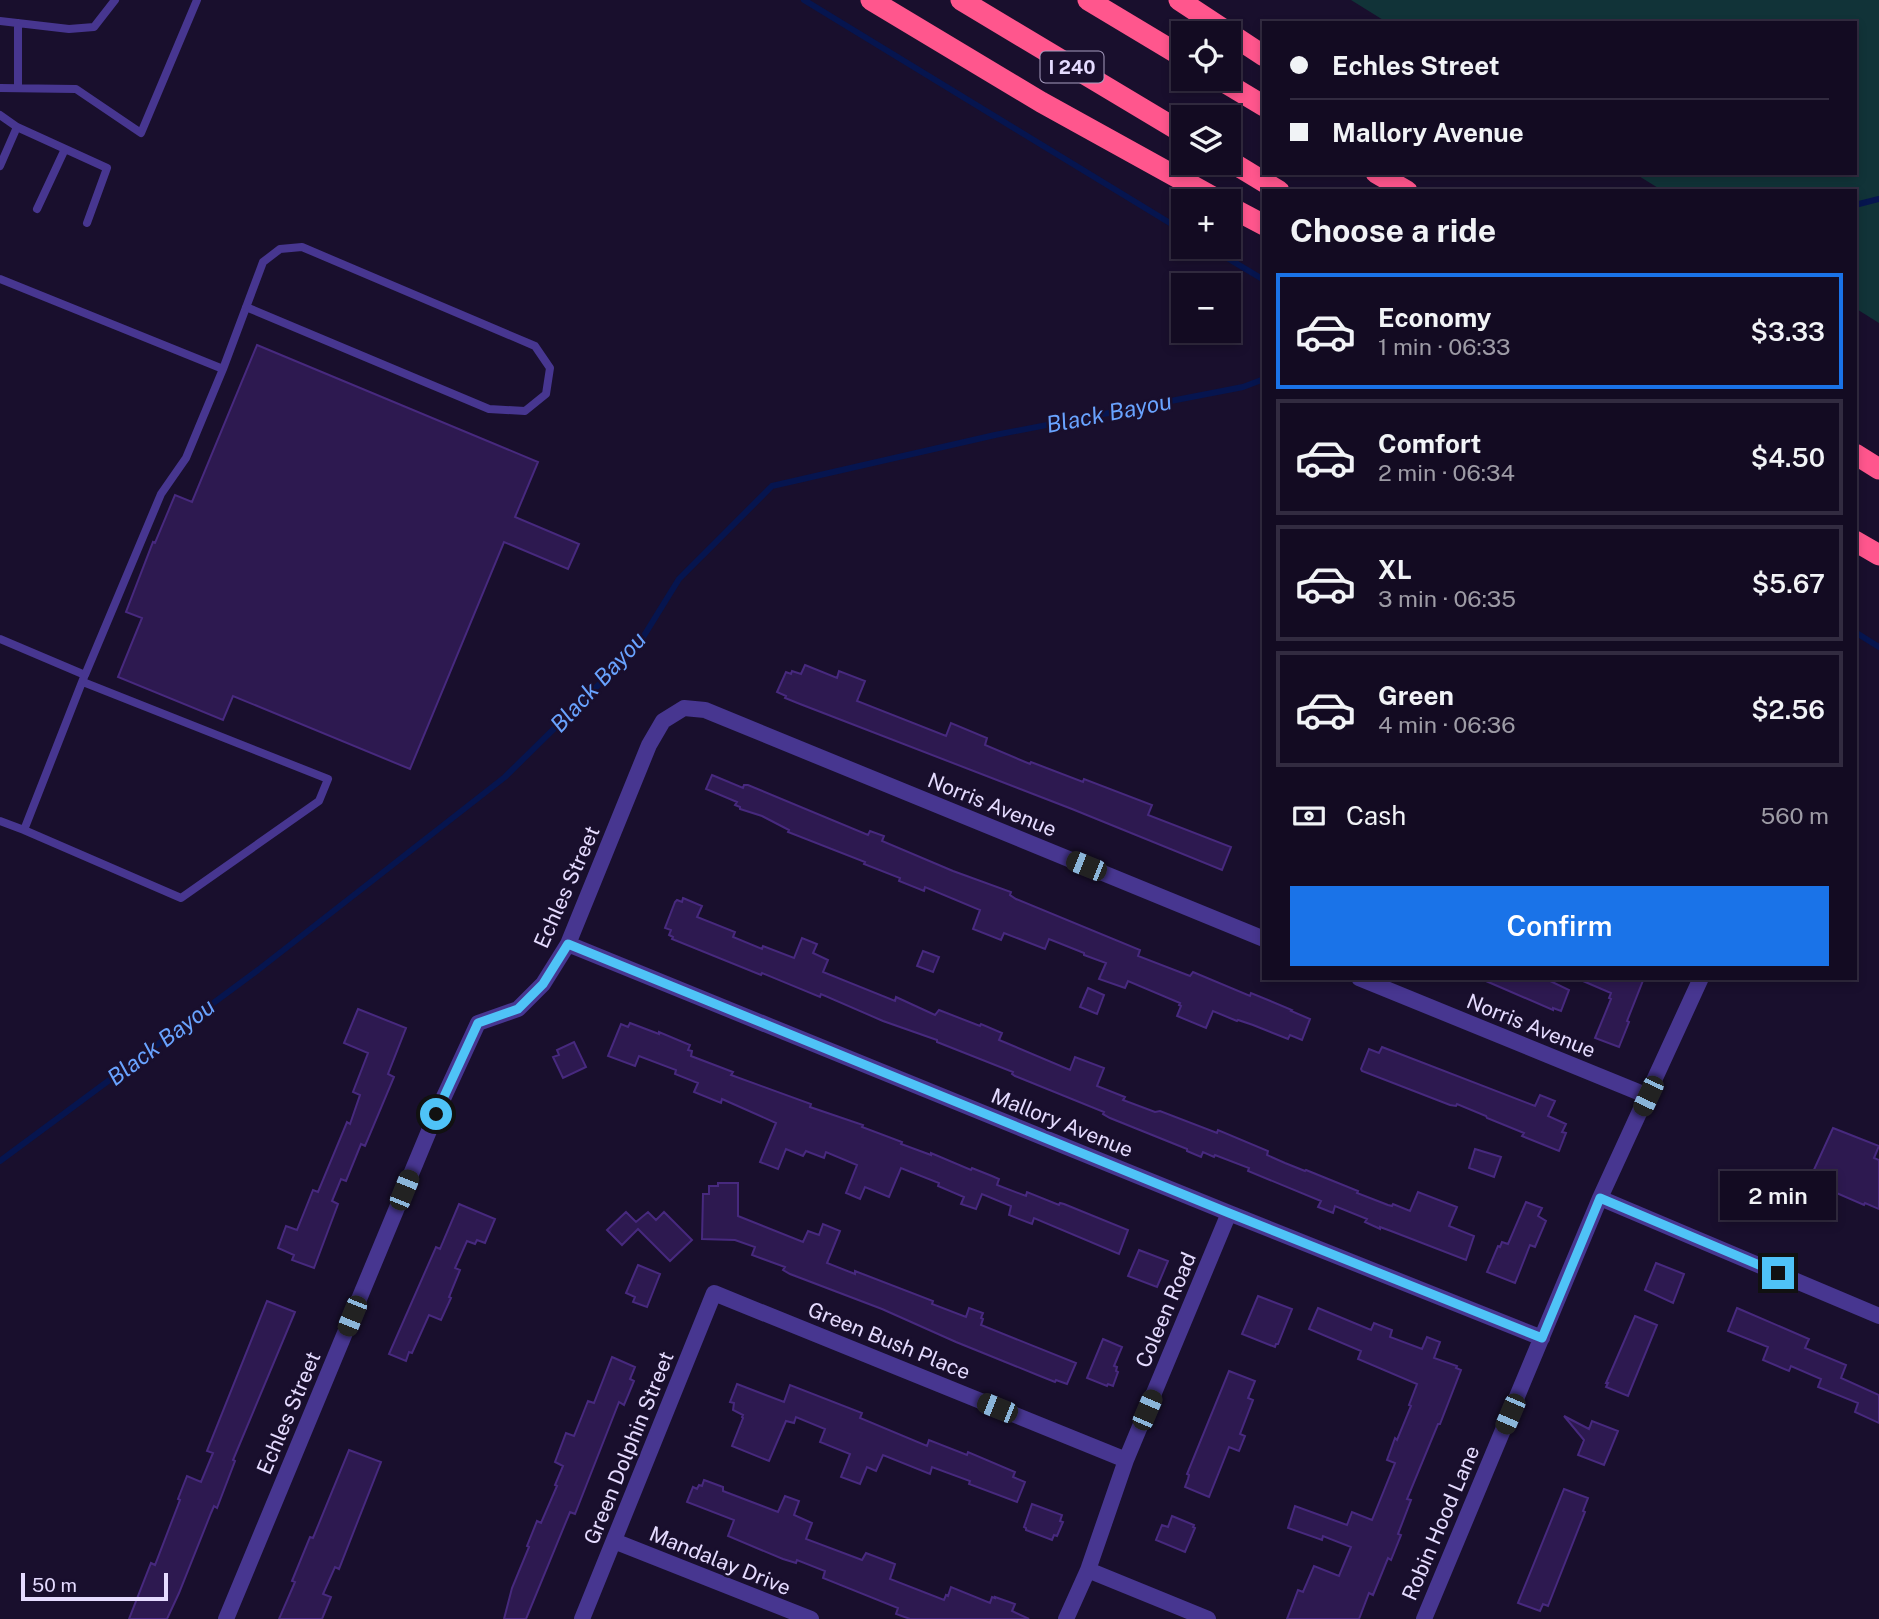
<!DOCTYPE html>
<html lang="en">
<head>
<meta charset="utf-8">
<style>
  body { margin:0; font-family:"Public Sans",sans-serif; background:#1c142a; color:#f1f3f6; height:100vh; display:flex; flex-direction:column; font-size:26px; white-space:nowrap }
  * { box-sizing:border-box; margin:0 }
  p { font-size:23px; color:#9d9ba5 }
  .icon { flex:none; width:38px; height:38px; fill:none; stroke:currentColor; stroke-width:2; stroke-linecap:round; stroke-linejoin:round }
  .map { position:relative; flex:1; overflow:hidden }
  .panel { position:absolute; left:1262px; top:189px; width:595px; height:791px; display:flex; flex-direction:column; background:#130b22; border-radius:0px; box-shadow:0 4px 10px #0003,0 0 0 2px #322b40 }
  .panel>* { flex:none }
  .banner { position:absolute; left:1262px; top:21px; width:595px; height:154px; border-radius:0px; box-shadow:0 4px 10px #0003,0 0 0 2px #322b40; display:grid; align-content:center; height:154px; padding:0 28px; background:#130b22 }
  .tools { position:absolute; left:1171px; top:21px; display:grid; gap:14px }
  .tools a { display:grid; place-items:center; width:70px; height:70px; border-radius:0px; background:#130b22; box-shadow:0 4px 10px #0003,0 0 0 2px #322b40; font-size:35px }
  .scale { position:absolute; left:21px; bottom:18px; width:147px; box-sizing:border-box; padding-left:7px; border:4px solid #e5dbff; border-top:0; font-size:19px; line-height:24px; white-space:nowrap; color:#e5dbff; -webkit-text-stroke:5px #190f2d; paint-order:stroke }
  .end { position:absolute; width:32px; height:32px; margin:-16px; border:9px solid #4fc3f7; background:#111; box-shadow:0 0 0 4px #111 }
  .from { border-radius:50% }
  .bubble { position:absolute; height:49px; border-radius:0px; background:#130b22; box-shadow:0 4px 10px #0003,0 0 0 2px #322b40; font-size:23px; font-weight:600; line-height:49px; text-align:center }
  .car { position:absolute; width:21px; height:42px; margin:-21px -10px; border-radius:9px; box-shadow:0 0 5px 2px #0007; background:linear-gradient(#222 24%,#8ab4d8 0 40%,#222 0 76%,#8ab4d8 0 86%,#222 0) }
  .banner b { display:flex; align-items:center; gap:24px; height:66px; font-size:26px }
  .banner b+b { border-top:2px solid #322b40 }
  .banner i { width:18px; height:18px; background:#f1f3f6 }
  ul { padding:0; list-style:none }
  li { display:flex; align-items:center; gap:21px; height:116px; margin:0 14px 10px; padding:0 14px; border:4px solid #322b40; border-radius:0px }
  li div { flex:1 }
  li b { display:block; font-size:26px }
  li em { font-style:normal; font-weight:600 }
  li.active { border-color:#1a73e8 }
  li>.icon { width:63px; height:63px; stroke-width:1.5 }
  h2 { padding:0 28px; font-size:32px; line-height:84px }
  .pay { display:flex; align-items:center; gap:18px; height:77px; padding:0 28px; font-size:26px }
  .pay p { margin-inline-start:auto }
  .cta { display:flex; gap:14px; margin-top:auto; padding:14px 28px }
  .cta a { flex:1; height:80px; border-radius:0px; background:#1a73e8; color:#fff; font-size:28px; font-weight:600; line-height:80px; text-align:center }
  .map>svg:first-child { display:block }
</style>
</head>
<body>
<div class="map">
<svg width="1879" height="1619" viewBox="0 0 1879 1619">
  <rect width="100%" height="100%" fill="#190f2d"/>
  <path fill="#113338" d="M1351,0H1879V323L1855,308V191H1663L1634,173H1855V23H1388Z"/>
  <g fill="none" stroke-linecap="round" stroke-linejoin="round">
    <path stroke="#06154f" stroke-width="6" d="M804,0L1183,231
      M1855,205L1879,199
      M1209,247L1264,280
      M1855,632L1879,647
      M0,1161L258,970L505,777L637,647L679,579L772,486L995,435L1243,387L1264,379"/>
  </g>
  <path fill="#2d1950" stroke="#47297e" stroke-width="2" d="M257,345L538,462L515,517L579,544L568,569L504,542L410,769L233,696L223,720L118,677L142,618L126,612L153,542L155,543L175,495L192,502Z
    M805,665L837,678L839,671L865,681L857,701L946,736L951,723L987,738L985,745L1030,764L1031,762L1083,782L1084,779L1152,805L1148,815L1231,847L1222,870L1072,809L800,704L785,698L786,696L777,692L786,672L791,674L792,671L801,674Z
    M712,775L743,788L744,785H748L868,835L870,831L884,836L882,841L953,871L1011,892L1010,895L1016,899L1140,950L1138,956L1190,976L1193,972L1250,996L1251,993L1292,1010L1291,1011L1310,1019L1302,1040L1290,1035L1288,1039L1253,1025L1238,1020L1237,1021L1213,1011L1206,1028L1177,1016L1181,1006L1179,1005L1180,1003L1128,981L1125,988L1099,979L1106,963L1084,955V953L1049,939L1045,949L1004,933L1001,940L973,929L980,910L925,887L924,891L899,881L900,878L864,864L865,862L788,832L789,830L762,816L740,809V807L735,805L737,802L706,789Z
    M683,898L702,906L697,917L735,932L733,937L762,949L763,946L794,958L802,938L817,944L813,953L828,960L823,972L895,1001L896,997L935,1015L939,1010L980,1026L981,1024L1002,1033L999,1040L1004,1042L1070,1070L1075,1057L1104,1068L1097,1086L1125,1097L1123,1100L1155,1112L1160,1111L1217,1133L1218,1130L1268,1151L1267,1155L1285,1163L1305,1171L1306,1170L1358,1191L1357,1193L1388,1205L1392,1206L1393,1204L1410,1211L1418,1192L1457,1207L1449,1226L1474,1236L1466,1260L1391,1231L1380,1227V1229L1365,1222L1367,1219L1335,1206L1333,1213L1318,1207L1321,1201L1248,1171L1249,1168L1215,1155L1214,1157L1203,1152L1201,1157L1187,1151V1149L1110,1118L1103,1114L1104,1112L1015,1076L1012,1074L1013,1072L937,1042V1040L883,1021L821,994L820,997L762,973L761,975L672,939L673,937L669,935L671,930L665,928L675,902L677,900L682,902Z
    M923,951L939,957L933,972L917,966Z
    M1479,978H1544L1569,990L1561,1011L1553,1008V1010Z
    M1576,978H1644L1627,1021L1629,1022L1619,1047L1595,1038L1611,999L1609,998L1611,993Z
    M1088,988L1104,995L1097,1014L1080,1007Z
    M358,1009L406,1028L388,1074L394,1077L365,1146L361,1144L346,1181L341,1179L332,1201L338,1204L314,1268L292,1260L294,1255L278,1248L286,1226L297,1230L313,1190L318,1192L347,1122L350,1124L360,1095L353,1092L368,1053L344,1043Z
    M630,1023L659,1034V1032L690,1045L688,1050L692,1051L691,1056L733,1072L731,1075L811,1104L810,1107L863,1125L862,1127L902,1142L901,1144L931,1155V1153L971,1170L972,1168L992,1176L999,1179L997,1185L1026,1196L1027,1192L1059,1205L1060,1203L1064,1204L1128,1230L1119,1254L1034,1218L1032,1224L1009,1215L1011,1206L982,1194L976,1209L961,1204L964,1197L938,1186L939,1183L901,1168L889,1197L865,1187L860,1199L846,1193L857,1165L826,1152L824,1158L806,1151L803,1156L786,1149L778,1169L760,1162L776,1123L722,1099L721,1103L694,1092L698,1083L675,1074L676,1070L639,1056L635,1066L608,1056L621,1024L628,1027Z
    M574,1042L586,1067L563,1078L553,1057L559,1055L557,1050Z
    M1382,1047L1535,1106L1540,1095L1555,1101L1548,1116L1566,1124L1562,1132L1566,1133L1559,1151L1522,1136L1524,1133L1487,1118L1486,1116L1457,1104L1456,1106L1450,1105L1362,1071L1361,1069L1369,1049L1379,1053Z
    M1833,1128L1879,1146L1874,1158L1879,1160V1209L1865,1203L1864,1205L1818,1185L1821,1178L1812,1174Z
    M1475,1149L1501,1157L1494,1177L1469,1168Z
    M718,1183H738V1216L803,1242L808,1231L819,1235L823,1224L840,1231L827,1263L855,1274V1271L933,1301L932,1304L966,1317L969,1308L983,1313L981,1318L983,1319L981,1325L1076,1363L1067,1384L1056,1380L1055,1382L1040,1376L956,1342L882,1309L790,1274L783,1270L785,1267L752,1255L755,1247L735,1240L702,1239L703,1194H709V1186H718Z
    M1526,1202L1542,1208L1538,1216L1546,1221L1535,1247L1530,1245L1515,1283L1487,1272L1498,1246L1500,1247L1502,1242L1508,1244Z
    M459,1204L495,1219L485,1243L477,1240L475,1244L467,1241L455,1268L460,1270L449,1297L451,1298L441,1320L429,1315L412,1353L409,1352L406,1361L389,1354L436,1247L440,1249Z
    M626,1212L636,1222L648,1212L656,1220L664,1212L692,1240L670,1261L638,1229L622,1245L607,1230Z
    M1139,1250L1168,1261L1157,1287L1128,1276Z
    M1656,1263L1684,1274L1673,1303L1645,1290Z
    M638,1265L660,1274L647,1307L633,1302L635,1297L626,1293Z
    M1258,1296L1292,1309L1278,1344H1276L1275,1347L1242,1334Z
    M267,1301L295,1312L233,1460L235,1461L217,1508L214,1506L211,1513L179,1593L167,1619H129L151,1563L155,1565L180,1500L178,1499L187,1476L201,1482L213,1453L207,1451Z
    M1318,1308L1371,1330L1374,1323L1392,1330L1390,1337L1422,1349L1427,1337L1440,1342L1434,1358L1457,1366L1456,1368L1461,1370L1440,1424H1438L1407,1499L1411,1500L1398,1534L1401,1535L1391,1560L1388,1558L1373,1595L1369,1593L1359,1619H1287L1298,1590L1303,1592L1314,1566L1339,1576L1351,1547L1323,1536L1322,1540L1288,1528L1295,1506L1347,1525L1352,1512L1372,1520L1395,1463L1387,1460L1395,1438L1397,1440L1411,1406L1409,1405L1417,1384L1358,1359L1361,1351L1309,1329Z
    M1737,1308L1809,1339L1805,1348L1846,1365L1841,1378L1879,1395V1423L1855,1412L1858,1403L1818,1387L1821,1379L1791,1366L1789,1371L1763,1360L1768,1347L1728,1331Z
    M1635,1316L1657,1325L1628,1396L1606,1387L1608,1383H1606Z
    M1103,1339L1122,1347L1114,1366L1117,1367L1116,1371L1118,1372L1113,1386L1108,1384L1107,1386L1087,1378Z
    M612,1357L635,1367L630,1379L634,1381L624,1405L619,1402L575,1514L570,1512L526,1619H504L512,1588L529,1547L527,1546L537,1521L541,1523L557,1486L555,1485L563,1466L555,1462L566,1433L574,1436L588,1401L594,1403Z
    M1229,1371L1255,1381L1248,1398L1253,1400L1240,1434L1245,1436L1239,1451L1229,1447L1209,1497L1185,1487L1188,1479L1189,1475L1187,1474Z
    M737,1384L784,1402L790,1385L862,1413L860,1418L927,1446L929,1440L967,1455L968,1452L1015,1472L1013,1477L1025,1482L1017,1502L969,1484L970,1481L932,1467L930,1474L883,1455L876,1471L867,1467L860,1484L841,1477L850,1454L820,1442L825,1429L796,1417L794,1423L786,1421L769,1461L732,1446L743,1418L742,1417L743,1415L733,1410L734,1403L730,1402Z
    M1564,1416L1589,1429L1592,1421L1618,1431L1604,1465L1578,1455L1584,1440Z
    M349,1450L381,1462L339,1569L335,1567L323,1594L331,1597L322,1619H279L295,1582L292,1581L310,1537L313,1538Z
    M704,1480L723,1487V1491L778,1512L785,1496L799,1501L794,1515L812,1523L806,1539L862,1560L866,1553L895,1564L890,1579L944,1600L946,1595L948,1596L951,1587L990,1603L992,1597L995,1598V1597L1015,1604L1012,1611L1029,1619H910L896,1614L898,1608L823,1578L825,1571L797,1560L796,1563L783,1559L728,1536L734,1520L687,1502L693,1487L697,1489L699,1485L702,1486Z
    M1564,1489L1588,1498L1583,1511L1585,1512L1548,1606L1543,1604L1540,1611L1518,1603Z
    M1032,1504L1062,1515L1060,1521L1063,1522L1057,1536L1054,1535L1052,1540L1026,1530V1528L1024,1527Z
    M1172,1516L1194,1525L1193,1527L1195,1528L1185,1552L1156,1540L1162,1525L1168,1527Z"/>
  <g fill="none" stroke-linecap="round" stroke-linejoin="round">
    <path stroke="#473690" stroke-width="8" d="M0,21L69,29L94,27L115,0
      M18,23V88
      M0,88L76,89L141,133L197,0
      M0,115L17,127L107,168L87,223
      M0,166L17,127
      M37,209L65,149
      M0,279L223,369
      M0,639L85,675L161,494L186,458L223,369L263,262L280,249L302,247L535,346L550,368L546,394L525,411L489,409L246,307
      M0,821L24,830L84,677
      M24,830L181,898L319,801L328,779L83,682"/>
    <path stroke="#473690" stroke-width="16" d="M568,944L1229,1213L1542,1338
      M1359,978L1648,1096
      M1600,1198L1879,1316
      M614,1541L811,1619
      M1088,1570L1208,1619
      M226,1619L436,1114L478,1023L518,1009L543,984L568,944L649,745L663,721L684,708L705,710L1264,939
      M582,1619L714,1293L1126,1460
      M1066,1619L1088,1570L1126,1460L1229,1213
      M1424,1619L1600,1198L1701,978"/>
    <path stroke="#ff568d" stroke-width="21" d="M871,0L1041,102L1220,201
      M961,0L1183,133
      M1088,0L1183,57
      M1179,0L1264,56
      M1219,79L1264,106
      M1228,160L1279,191
      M1376,173L1407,191
      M1228,206L1264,225
      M1855,454L1879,469
      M1855,541L1879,555"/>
  </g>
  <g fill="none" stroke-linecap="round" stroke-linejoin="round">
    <path stroke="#4fc3f7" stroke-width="9" d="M436,1114L478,1023L518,1009L543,984L568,944L1229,1213L1542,1338L1600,1198L1778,1273"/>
  </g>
  <g text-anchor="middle" stroke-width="5" stroke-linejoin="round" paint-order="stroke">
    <rect fill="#190f2d" stroke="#a89ec0" stroke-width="2" x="1040.5" y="51.5" width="63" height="31" rx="5"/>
    <g font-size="19" font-weight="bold" fill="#e5dbff">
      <text x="1072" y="74">I 240</text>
    </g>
    <g font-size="21" fill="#e5dbff" stroke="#190f2d">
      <text transform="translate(992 805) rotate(22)" y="7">Norris Avenue</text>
      <text transform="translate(567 887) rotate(-66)" y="7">Echles Street</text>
      <text transform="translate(1531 1026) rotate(22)" y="7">Norris Avenue</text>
      <text transform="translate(1062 1123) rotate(22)" y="7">Mallory Avenue</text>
      <text transform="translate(1166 1310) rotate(-67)" y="7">Coleen Road</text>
      <text transform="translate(889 1341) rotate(22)" y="7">Green Bush Place</text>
      <text transform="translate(289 1413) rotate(-67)" y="7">Echles Street</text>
      <text transform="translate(629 1448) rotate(-68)" y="7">Green Dolphin Street</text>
      <text transform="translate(1441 1523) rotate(-67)" y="7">Robin Hood Lane</text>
      <text transform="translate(720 1561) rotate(22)" y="7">Mandalay Drive</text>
    </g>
    <g font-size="23" font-style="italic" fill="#69a3ff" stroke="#190f2d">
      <text transform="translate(1109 413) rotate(-11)" y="8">Black Bayou</text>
      <text transform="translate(598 682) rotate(-47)" y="8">Black Bayou</text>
      <text transform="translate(161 1042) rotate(-37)" y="8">Black Bayou</text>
    </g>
  </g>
</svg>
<div class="tools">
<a><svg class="icon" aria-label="locate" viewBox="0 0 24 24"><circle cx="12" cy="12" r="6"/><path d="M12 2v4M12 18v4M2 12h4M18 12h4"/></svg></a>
<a><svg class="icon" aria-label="layers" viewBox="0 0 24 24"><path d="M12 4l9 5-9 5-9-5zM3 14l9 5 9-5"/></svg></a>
<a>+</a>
<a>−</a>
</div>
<div class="scale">50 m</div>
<i class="end from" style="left:436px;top:1114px"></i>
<i class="end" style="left:1778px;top:1273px"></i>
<div class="bubble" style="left:1720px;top:1171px;width:116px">2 min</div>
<i class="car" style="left:1086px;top:866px;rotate:292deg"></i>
<i class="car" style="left:1648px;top:1096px;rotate:205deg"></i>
<i class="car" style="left:404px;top:1190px;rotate:22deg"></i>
<i class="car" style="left:352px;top:1316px;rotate:202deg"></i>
<i class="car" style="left:997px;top:1408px;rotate:292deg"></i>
<i class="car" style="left:1147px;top:1410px;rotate:23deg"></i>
<i class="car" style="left:1510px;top:1414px;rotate:203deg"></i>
<div class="banner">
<b><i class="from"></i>Echles Street</b>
<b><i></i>Mallory Avenue</b>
</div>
<section class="panel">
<h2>Choose a ride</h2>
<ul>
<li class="active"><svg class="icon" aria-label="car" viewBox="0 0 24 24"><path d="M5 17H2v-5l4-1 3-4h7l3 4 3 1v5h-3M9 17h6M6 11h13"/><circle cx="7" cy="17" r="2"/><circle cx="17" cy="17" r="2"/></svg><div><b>Economy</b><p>1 min · 06:33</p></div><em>$3.33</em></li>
<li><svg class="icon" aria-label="car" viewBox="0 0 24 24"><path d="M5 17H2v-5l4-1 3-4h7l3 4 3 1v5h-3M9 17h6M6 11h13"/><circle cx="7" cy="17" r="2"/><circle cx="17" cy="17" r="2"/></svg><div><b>Comfort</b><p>2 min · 06:34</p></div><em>$4.50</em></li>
<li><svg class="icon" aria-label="car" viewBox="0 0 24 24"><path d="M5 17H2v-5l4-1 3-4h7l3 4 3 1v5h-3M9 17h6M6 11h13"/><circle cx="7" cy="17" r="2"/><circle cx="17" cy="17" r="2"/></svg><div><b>XL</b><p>3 min · 06:35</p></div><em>$5.67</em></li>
<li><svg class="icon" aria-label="car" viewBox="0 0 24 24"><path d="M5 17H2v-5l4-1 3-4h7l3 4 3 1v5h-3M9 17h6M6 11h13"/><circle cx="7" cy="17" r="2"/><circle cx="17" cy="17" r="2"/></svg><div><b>Green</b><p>4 min · 06:36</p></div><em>$2.56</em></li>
</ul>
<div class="pay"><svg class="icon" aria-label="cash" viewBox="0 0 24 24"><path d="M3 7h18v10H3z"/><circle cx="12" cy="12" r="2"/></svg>Cash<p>560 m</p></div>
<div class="cta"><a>Confirm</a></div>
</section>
</div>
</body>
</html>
